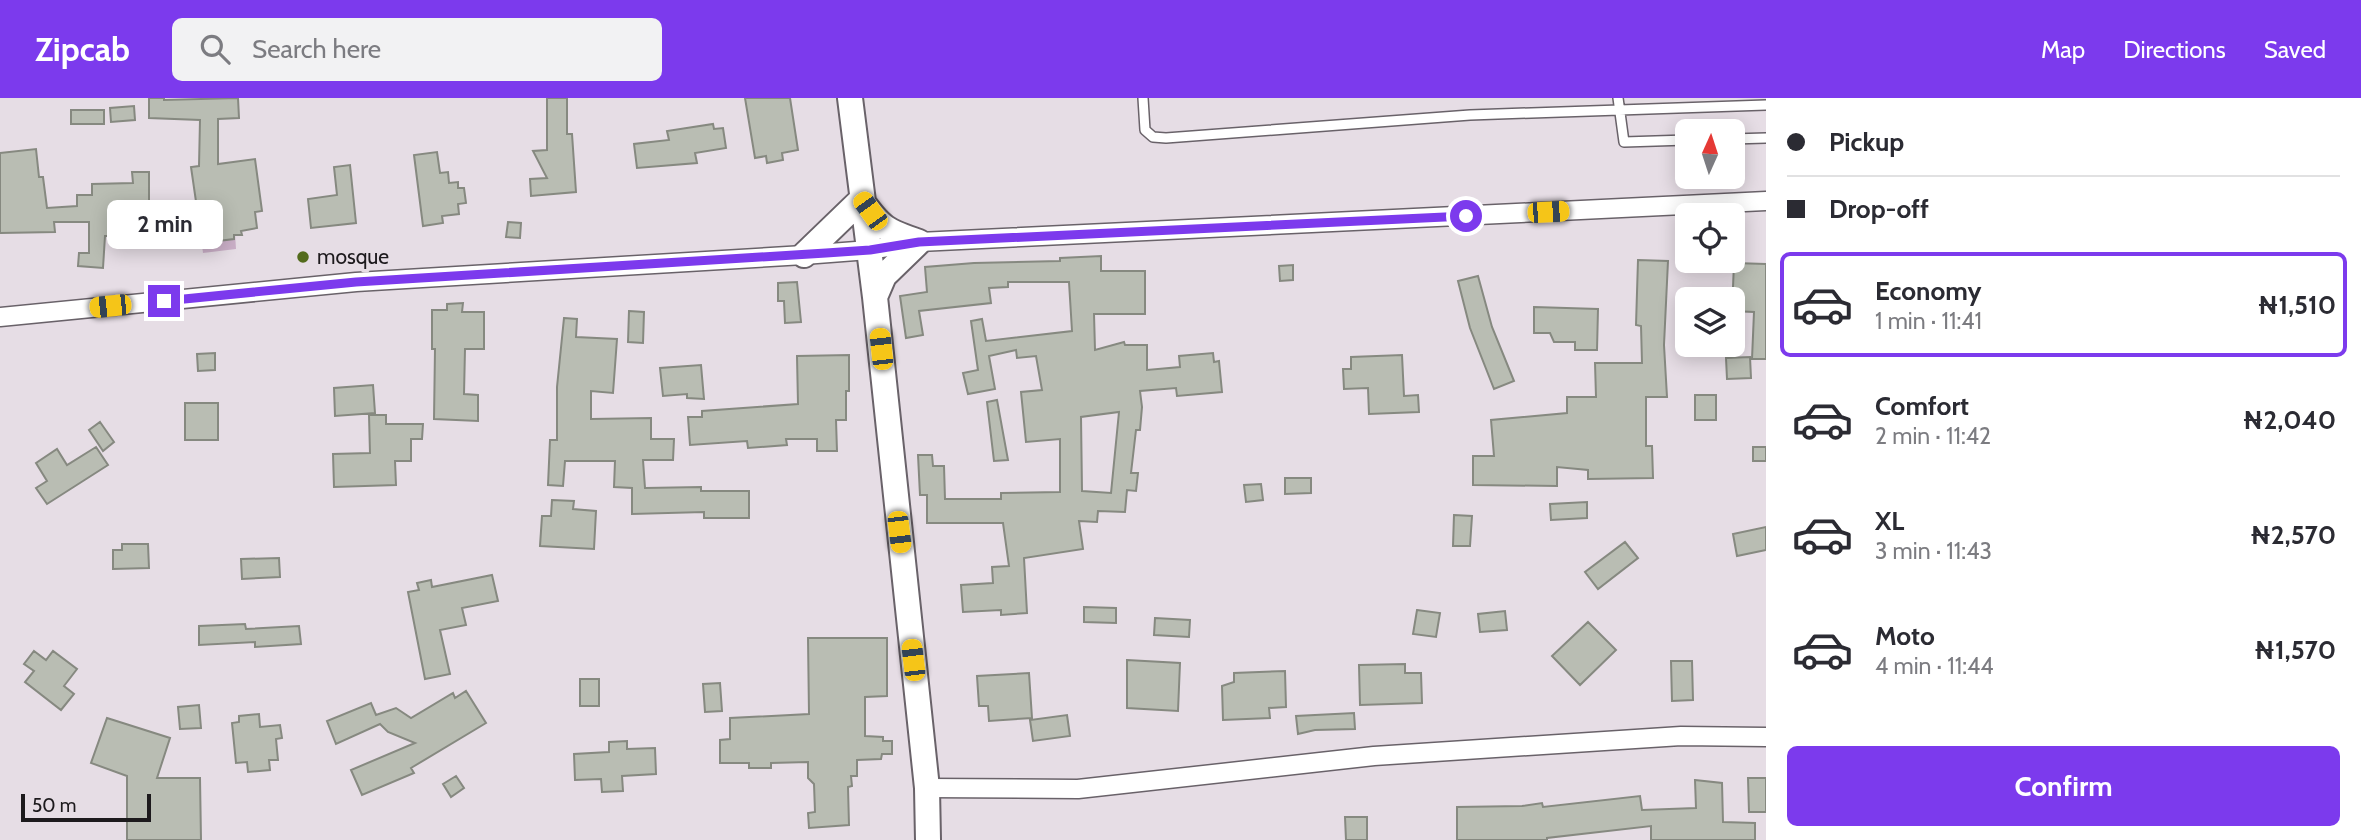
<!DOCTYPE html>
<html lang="en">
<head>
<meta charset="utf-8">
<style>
  body { margin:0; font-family:Cabin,sans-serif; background:#f2f2f3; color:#2b2b33; height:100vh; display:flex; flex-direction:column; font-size:26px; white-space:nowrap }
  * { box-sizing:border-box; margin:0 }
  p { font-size:23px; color:#7c7c81 }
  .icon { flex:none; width:38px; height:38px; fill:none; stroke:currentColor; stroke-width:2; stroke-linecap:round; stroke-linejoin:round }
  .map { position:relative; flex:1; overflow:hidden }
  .side { display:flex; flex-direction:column; background:#fff; width:595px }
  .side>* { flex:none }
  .hud { display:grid; align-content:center; height:154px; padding:0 21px; background:#fff }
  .needle { width:46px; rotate:3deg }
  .tools { position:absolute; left:1675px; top:21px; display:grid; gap:14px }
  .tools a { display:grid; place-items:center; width:70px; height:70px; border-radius:10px; background:#fff; box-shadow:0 4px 18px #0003; font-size:35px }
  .scale { position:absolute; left:21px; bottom:18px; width:130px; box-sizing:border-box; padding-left:7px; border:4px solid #1d1a1d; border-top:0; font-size:19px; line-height:24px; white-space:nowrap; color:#1d1a1d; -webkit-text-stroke:5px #e6dde5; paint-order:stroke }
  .end { position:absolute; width:32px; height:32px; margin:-16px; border:9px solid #7c3aed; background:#fff; box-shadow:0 0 0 4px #fff }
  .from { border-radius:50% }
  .bubble { position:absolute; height:49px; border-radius:10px; background:#fff; box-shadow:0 4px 18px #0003; font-size:23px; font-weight:800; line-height:49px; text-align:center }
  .car { position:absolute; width:21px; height:42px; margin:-21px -10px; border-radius:9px; box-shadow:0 0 5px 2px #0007; background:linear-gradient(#f5c518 24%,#345 0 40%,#f5c518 0 76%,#345 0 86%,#f5c518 0) }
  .hud b { display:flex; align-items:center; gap:24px; height:66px; font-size:26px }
  .hud b+b { border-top:2px solid #e1e1e2 }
  .hud i { width:18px; height:18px; background:#2b2b33 }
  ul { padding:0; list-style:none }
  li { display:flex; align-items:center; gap:21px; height:105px; margin:0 14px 10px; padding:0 7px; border:4px solid transparent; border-radius:10px }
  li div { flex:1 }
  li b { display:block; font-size:26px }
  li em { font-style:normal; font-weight:800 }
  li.on { border-color:#7c3aed }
  li>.icon { width:63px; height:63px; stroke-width:1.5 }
  .cta { display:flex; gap:14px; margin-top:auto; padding:14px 21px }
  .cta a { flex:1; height:80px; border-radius:10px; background:#7c3aed; color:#fff; font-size:28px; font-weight:800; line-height:80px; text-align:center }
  header { display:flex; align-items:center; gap:42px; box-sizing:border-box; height:98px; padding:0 35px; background:#7c3aed; color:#fff }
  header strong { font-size:33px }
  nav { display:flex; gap:38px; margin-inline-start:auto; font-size:24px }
  .search { width:490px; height:63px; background:#f2f2f3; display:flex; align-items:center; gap:18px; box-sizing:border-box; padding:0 24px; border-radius:10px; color:#7c7c81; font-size:26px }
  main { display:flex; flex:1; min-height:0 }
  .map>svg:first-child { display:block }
</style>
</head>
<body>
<header>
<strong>Zipcab</strong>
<div class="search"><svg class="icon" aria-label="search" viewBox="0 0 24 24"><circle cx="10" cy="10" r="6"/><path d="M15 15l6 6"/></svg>Search here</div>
<nav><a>Map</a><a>Directions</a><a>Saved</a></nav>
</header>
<main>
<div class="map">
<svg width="1766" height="742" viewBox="0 0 1766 742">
  <rect width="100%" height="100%" fill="#e6dde5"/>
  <path fill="#caafc7" d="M235,136L236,151L203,155L201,140Z"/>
  <path fill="#b9bdb3" stroke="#868980" stroke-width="2" fill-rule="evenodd" d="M149,0H164V2L238,0L239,20L218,21V66L255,61L262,113L255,114L257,130L241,133L242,137H234V141L202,145L191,69L199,68L200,22L149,20Z
    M547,0H567V36H572L576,94L531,98L530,81L547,80L533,53L547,52Z
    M745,0H790L798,52L782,55L783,62L767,65L766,58L755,60Z
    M134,8L135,22L111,24L110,10Z
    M71,12H104V26H71Z
    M713,26L714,31L723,30L726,50L695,55L697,65L637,70L634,46L669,42L667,33Z
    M36,51L39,79H43L47,110L77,108V97H92V86L133,85L132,74H149V113L162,112V133H148L147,118L117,119V138H105L103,170L78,168L79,155H89V124H54L55,134L0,135V55Z
    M437,54L440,75L448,74L449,85L458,84V90H464L466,105L458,106L459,116L442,118L443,125L423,128L414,57Z
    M350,67L356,125L311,130L308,101L337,97L334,69Z
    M508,124L521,125L520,140L506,139Z
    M1101,158V173H1145V216H1094L1095,252L1124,244L1125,247H1147V272L1180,269L1179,258L1213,255L1214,264L1219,263L1222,294L1177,298L1176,290L1140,293L1142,309L1140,332H1136L1131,375H1138L1136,393L1127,392L1125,414L1098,413L1097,424L1079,423L1083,451L1024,460L1027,515L1001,517V512L963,514L961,487L993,485L992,469L1009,468L1003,425H927V397H920L918,357H932L933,368H944L945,401H1001V395L1060,394V341L1026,344L1021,294L1042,292L1036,258L1017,260L1016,252L989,258L995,291L968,296L963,275L978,272L971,223L982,221L986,243L1072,233L1069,184H1008V189L989,190L991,205L919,213L923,237L906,240L900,198L927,194L925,169L974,165L1060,163V160ZM1119,314L1111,395L1082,393L1081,319Z
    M1638,162L1668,163L1664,247L1667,299H1646V348H1652L1653,380L1588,381V372L1557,369V388L1473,387V358H1494L1491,322L1567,315V299H1596L1595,265H1642L1641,228L1636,227Z
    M1734,165L1766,166V261H1752L1754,214L1732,213Z
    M1293,167V182L1280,183L1279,168Z
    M1478,178L1492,229L1514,283L1494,291L1470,230L1458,183Z
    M797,184L801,224L785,225L784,203H778V185Z
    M463,205L462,214H484V251H465L464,296L478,297V323L434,321L435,251H432V212H447V206Z
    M1534,209L1598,211L1597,252H1575V244H1554L1550,235H1534Z
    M629,213L644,214L643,245L628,244Z
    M564,220L577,221L576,239L617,241L613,295L591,293V321L651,320V341H674L673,362H643L645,390L701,389V393H749V420H704V414L632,416V390L614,389L615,363H565L563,388L548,387L550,342H557V289Z
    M215,255V272L198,273L197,256Z
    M849,257V293H846V322H836L837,353H817V341H786L787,347L748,350L747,343L690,347L688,319H702V313L798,306L797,258Z
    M1402,257L1404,298L1418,297L1419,314L1369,316L1368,290L1344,291L1343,271H1351V259Z
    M1750,259L1751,280L1727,281L1726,260Z
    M701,267L704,301L687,300V296L663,298L660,270Z
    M373,287L375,315L335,318L334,290Z
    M1695,297H1716V322H1695Z
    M997,302L1008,362L994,363L987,304Z
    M185,305H218V342H185Z
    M369,317H386V326H423L422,341H411V363H395L396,387L334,389L333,356L370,355Z
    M100,324L114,344L103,353L89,332Z
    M96,349L108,367L47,406L36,390L47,383L36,365L57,351L67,367Z
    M1753,349H1766V363H1753Z
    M1285,380H1311V395L1285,396Z
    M1261,386L1263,402L1246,404L1244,387Z
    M552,402L574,403L573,411L596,413L594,451L540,448L542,418H551Z
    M1587,404V420L1551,422L1550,406Z
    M1454,417L1472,418L1470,448H1453Z
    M1766,429V452L1737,458L1733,436Z
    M1625,444L1638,460L1598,491L1585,474Z
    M122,446H148L149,470L113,471V452H122Z
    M279,460L280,479L242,481L241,461Z
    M492,477L498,503L462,510L466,527L440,532L450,576L425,581L408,494L419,492L417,485L431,482L432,489Z
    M1084,509L1116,510V525L1084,524Z
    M1417,512L1440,515L1436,539L1413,536Z
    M1505,513L1507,532L1480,534L1478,516Z
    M1155,520L1190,522L1189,539L1154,537Z
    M1588,524L1616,552L1580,587L1552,558Z
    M245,526L246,531L299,528L301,546L255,549V544L199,547V528Z
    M808,540H887V598L865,599V638L883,639V643H892V656H882L881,661L857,662V678H851L852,688L848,689L849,727L809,730L808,715L815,714L814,686L808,680V664L771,665V670H749V665H720V642L730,641V620L809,616Z
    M34,553L46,562L53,553L77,571L64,588L74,596L61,612L25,584L34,573L24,566Z
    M1127,562L1180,565L1178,613L1127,610Z
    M1671,563H1692L1693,602L1672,603Z
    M1405,566V575H1421L1422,605L1360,607L1359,567Z
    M1285,573L1286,609L1269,610L1270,620L1223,622L1222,588L1234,584V575Z
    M1029,575L1032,620L989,623L988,608H979L977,578Z
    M580,581H599V608H580Z
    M720,585L722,613L705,614L703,586Z
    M466,593L486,625L411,670L414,675L362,697L351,672L415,645L388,634L380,626L336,646L327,623L371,605L376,617L396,610L411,620L453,595L455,600Z
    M199,607L201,630L180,631L178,609Z
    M1354,615L1355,631L1315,632L1298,636L1296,618Z
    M259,616L260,629L280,627L282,640L276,641L278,662H269L270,672L248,674L247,664L236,665L232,625L239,624V618Z
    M1067,617L1070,638L1033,643L1030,622Z
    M107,620L170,640L157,680H200L201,742H127V678L91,665Z
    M627,643V651L655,650L656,676L622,678L623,693L602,694L601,681L575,682L574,656L609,654V644Z
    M456,678L464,690L451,699L443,686Z
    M1748,680H1766V714H1749Z
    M1695,682L1722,685L1723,724L1755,725V742H1651V728L1547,740V742H1457V709L1522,708L1542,705L1543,709L1640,698L1642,712L1696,710Z
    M1345,719H1367V742H1346Z"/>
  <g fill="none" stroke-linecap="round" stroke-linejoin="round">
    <g stroke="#696269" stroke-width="12">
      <path id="service" d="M1143,0L1145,32L1153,39L1166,40L1470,17L1766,7
        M1618,0L1624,44L1687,42
        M1732,41L1766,40"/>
    </g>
    <g stroke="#696269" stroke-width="21">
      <path id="minor" d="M0,219L356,184L804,157L869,152L919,144L1766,103
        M927,690L1078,691L1374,658L1681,638L1766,639"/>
    </g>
    <g stroke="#696269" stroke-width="28">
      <path id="secondary" d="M850,0L875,199L927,690L928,742
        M804,157L861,102C881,130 886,133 919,144L884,178L875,199"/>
    </g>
    <use href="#service" stroke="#fff" stroke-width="9"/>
    <use href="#minor" stroke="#fff" stroke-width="18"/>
    <use href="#secondary" stroke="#fff" stroke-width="24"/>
  </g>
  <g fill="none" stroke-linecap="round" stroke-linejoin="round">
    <path stroke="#7c3aed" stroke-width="9" d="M164,203L356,184L826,155L870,152L919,144L1466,118"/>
  </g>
  <circle fill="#536b1c" stroke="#e6dde5" stroke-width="2.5" cx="303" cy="159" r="7"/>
  <g text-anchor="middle" stroke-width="7" stroke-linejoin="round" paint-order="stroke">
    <g font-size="21" fill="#1d1a1d" stroke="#e6dde5" text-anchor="start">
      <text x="317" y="166">mosque</text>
    </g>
  </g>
</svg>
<div class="tools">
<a><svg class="needle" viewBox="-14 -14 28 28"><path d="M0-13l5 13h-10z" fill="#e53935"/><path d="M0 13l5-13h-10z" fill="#7c7c81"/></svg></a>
<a><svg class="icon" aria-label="locate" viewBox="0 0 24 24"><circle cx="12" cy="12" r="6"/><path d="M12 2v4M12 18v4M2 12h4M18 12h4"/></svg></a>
<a><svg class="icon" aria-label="layers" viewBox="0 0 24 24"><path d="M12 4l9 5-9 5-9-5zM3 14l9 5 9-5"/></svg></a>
</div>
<div class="scale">50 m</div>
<i class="end from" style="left:1466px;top:118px"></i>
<i class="end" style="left:164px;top:203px"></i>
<div class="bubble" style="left:107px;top:102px;width:116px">2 min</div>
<i class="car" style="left:870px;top:113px;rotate:324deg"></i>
<i class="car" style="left:1548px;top:114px;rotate:87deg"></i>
<i class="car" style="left:110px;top:208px;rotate:264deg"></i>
<i class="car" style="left:881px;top:251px;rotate:354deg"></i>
<i class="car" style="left:899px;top:434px;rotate:173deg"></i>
<i class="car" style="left:913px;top:562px;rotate:353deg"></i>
</div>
<section class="side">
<div class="hud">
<b><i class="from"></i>Pickup</b>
<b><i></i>Drop-off</b>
</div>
<ul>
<li class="on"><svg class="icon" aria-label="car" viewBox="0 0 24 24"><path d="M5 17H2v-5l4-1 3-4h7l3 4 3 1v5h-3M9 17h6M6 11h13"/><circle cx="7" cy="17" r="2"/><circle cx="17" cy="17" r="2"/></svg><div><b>Economy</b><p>1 min · 11:41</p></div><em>₦1,510</em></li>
<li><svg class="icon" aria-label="car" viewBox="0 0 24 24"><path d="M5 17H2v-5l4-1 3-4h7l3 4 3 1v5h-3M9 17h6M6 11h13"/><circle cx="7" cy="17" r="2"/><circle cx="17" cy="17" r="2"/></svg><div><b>Comfort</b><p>2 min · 11:42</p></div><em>₦2,040</em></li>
<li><svg class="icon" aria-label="car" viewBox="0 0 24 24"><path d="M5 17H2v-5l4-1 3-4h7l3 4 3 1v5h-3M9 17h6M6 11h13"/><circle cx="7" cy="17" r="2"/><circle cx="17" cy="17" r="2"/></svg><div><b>XL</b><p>3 min · 11:43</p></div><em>₦2,570</em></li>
<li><svg class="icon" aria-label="car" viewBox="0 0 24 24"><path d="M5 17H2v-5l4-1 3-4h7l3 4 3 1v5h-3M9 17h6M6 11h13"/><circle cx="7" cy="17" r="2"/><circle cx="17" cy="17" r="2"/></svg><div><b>Moto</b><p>4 min · 11:44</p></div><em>₦1,570</em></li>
</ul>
<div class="cta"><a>Confirm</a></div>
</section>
</main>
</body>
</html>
